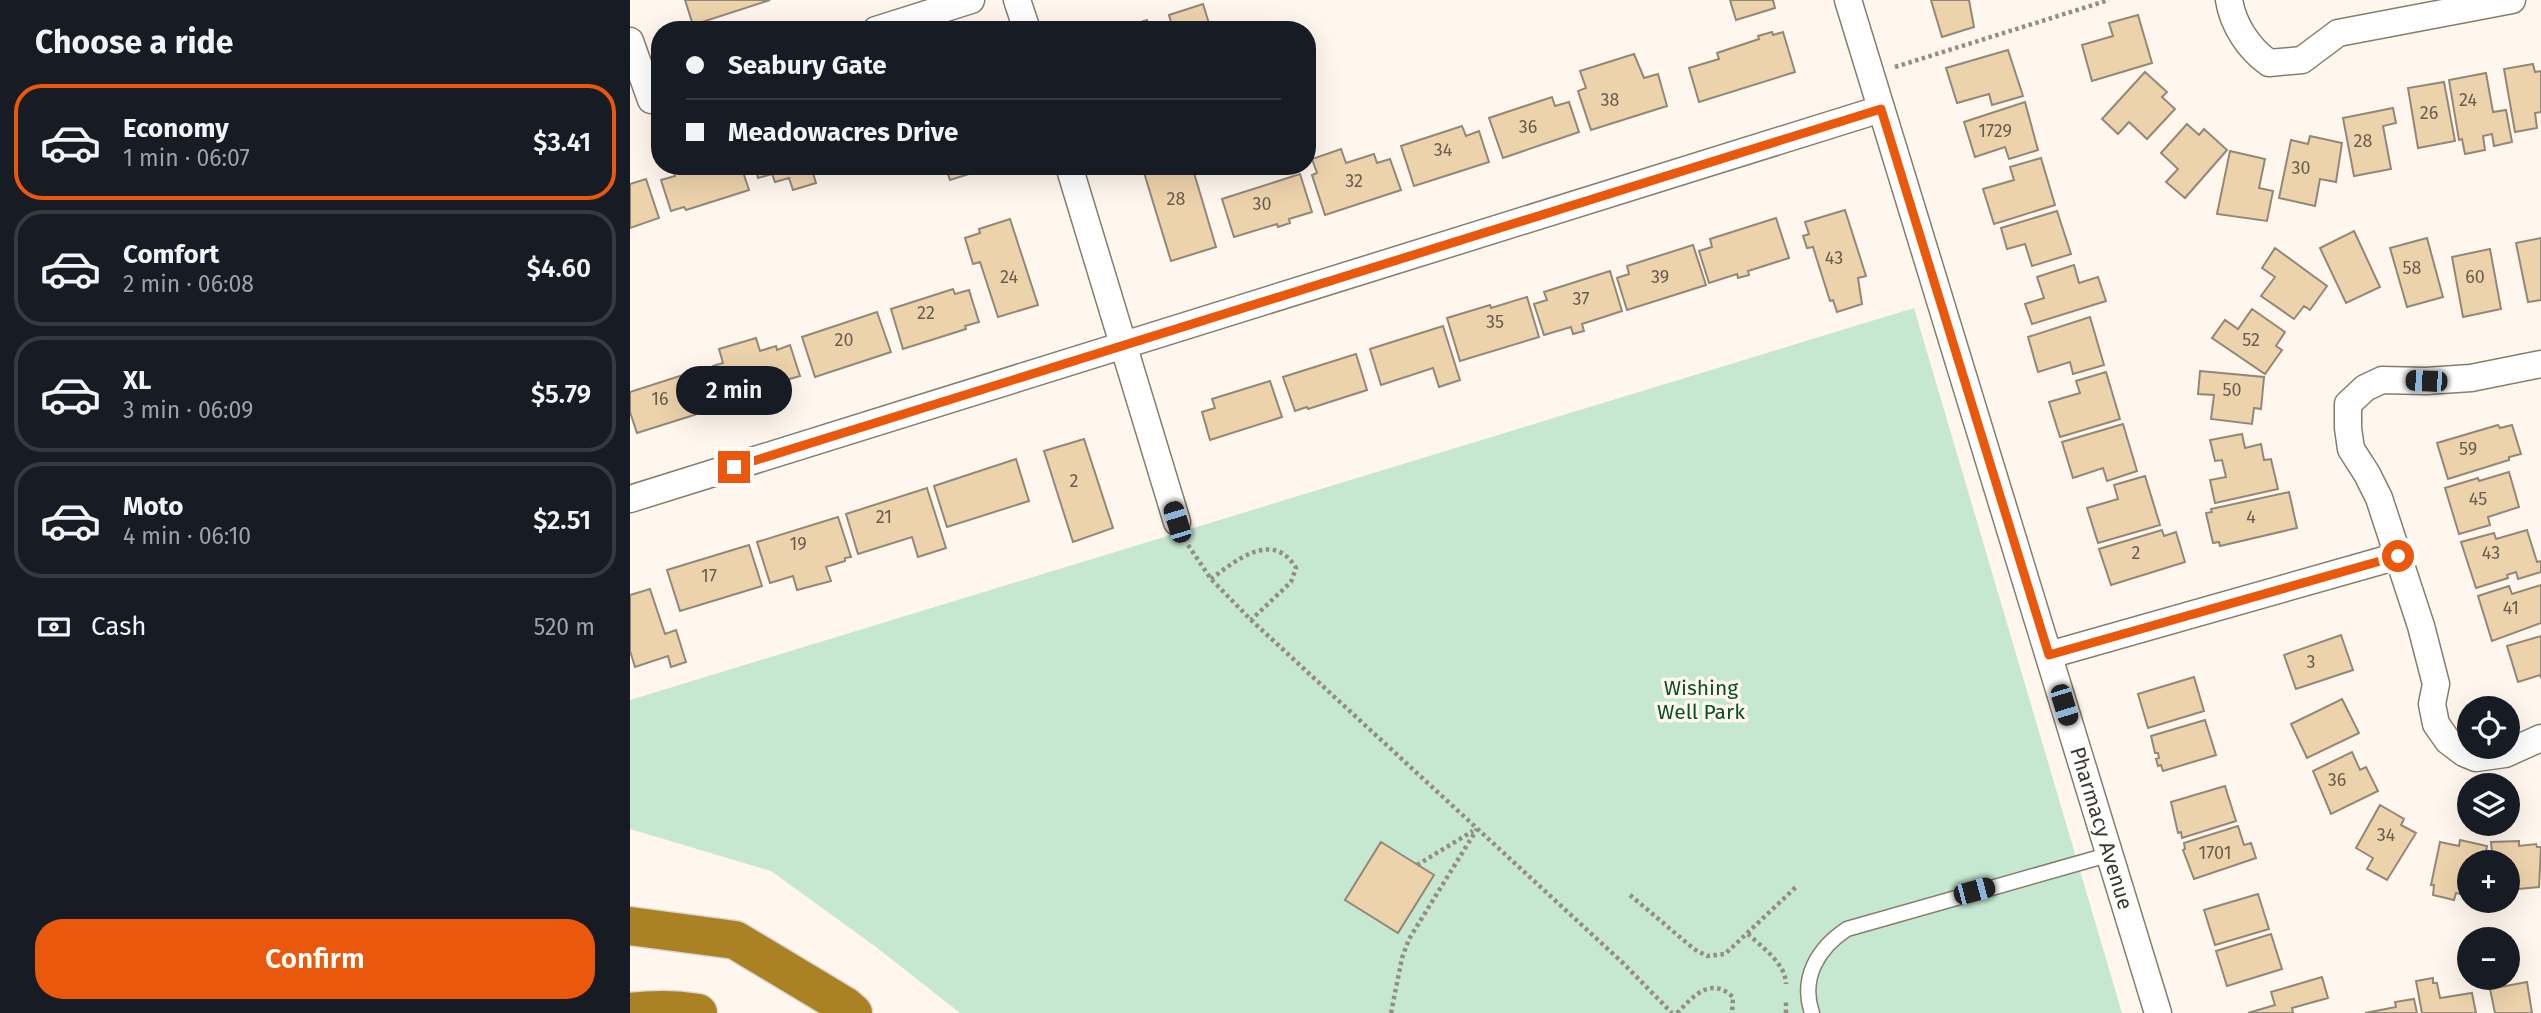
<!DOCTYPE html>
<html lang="en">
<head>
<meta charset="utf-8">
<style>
  body { margin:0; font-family:"Fira Sans",sans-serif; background:#20242c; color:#f1f3f6; height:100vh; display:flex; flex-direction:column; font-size:26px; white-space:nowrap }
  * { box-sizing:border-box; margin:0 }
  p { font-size:23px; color:#9ea1a6 }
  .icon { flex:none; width:38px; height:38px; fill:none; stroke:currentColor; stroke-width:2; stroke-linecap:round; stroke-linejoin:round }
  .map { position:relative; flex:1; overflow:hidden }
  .drawer { display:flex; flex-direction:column; background:#171b24; width:630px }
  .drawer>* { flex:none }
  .banner { position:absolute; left:21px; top:21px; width:665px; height:154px; border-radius:28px; box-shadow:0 7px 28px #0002; display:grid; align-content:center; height:154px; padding:0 35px; background:#171b24 }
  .tools { position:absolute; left:1827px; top:696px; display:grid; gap:14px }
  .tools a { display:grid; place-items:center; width:63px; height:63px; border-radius:50%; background:#171b24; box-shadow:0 7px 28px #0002; font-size:35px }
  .end { position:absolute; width:32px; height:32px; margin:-16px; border:9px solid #ea580c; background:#fff; box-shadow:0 0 0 4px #fff }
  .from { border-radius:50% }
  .bubble { position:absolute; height:49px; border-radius:24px; background:#171b24; box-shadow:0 7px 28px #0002; font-size:23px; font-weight:600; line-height:49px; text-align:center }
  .car { position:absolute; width:21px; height:42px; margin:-21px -10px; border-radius:9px; box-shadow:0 0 5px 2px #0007; background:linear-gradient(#222 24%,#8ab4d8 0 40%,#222 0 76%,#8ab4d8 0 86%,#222 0) }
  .banner b { display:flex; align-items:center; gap:24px; height:66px; font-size:26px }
  .banner b+b { border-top:2px solid #363941 }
  .banner i { width:18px; height:18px; background:#f1f3f6 }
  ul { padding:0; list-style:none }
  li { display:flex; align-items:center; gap:21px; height:116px; margin:0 14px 10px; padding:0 21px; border:4px solid #363941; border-radius:28px }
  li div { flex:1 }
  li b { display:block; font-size:26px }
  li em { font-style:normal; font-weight:600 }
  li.active { border-color:#ea580c }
  li>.icon { width:63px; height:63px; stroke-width:1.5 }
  h2 { padding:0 35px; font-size:32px; line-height:84px }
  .pay { display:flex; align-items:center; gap:18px; height:77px; padding:0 35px; font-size:26px }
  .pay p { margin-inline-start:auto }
  .cta { display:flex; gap:14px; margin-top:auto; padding:14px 35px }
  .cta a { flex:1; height:80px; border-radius:28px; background:#ea580c; color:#fff; font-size:28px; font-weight:600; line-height:80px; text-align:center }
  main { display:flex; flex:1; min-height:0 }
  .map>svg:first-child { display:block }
</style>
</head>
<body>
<main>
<section class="drawer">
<h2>Choose a ride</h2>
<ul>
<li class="active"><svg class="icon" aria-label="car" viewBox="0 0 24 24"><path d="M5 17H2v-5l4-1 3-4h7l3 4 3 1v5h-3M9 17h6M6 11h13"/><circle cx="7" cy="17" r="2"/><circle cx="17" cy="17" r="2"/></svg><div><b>Economy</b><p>1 min · 06:07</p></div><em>$3.41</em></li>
<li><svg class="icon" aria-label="car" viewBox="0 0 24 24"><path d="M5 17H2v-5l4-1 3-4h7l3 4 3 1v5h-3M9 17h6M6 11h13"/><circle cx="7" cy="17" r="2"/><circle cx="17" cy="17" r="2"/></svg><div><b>Comfort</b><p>2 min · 06:08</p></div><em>$4.60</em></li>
<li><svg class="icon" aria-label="car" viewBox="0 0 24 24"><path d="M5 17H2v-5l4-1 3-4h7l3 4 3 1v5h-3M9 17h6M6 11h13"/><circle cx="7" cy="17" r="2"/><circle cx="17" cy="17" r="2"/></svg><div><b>XL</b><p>3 min · 06:09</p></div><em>$5.79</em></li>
<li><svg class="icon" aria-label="car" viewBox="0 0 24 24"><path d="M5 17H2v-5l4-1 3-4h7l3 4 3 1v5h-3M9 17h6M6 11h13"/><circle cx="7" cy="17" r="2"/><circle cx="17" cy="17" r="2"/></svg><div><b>Moto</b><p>4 min · 06:10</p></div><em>$2.51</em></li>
</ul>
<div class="pay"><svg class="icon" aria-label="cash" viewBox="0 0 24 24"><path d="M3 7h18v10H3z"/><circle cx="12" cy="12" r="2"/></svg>Cash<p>520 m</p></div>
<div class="cta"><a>Confirm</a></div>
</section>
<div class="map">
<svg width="1911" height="1013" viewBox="0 0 1911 1013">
  <rect width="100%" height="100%" fill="#fff7ed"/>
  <path fill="#c6e8d1" d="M1284,308L1492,1013H330L246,947L141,871L0,829V700Z"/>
  <path fill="#edd3ac" stroke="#938878" stroke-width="2" d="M55,0H140L63,25Z
    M1100,0H1143L1145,8L1106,20Z
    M1301,0H1339L1344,27L1312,37Z
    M573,4L581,30H543L539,15Z
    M1508,15L1522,63L1462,81L1452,45L1483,36L1479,23Z
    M517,20L520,30H486Z
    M1142,32L1143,35L1153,32L1165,72L1069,102L1059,68L1089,59L1087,53L1129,39L1128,36Z
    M1378,50L1393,96L1362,105L1359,94L1327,103L1316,68Z
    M1004,54L1014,78L1028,74L1037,106L961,130L948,91L956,88L950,71Z
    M1903,64L1905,72L1911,71V112L1905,113L1907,128L1885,132L1874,69Z
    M1515,72L1537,92L1532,97L1545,109L1517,139L1499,122L1488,134L1472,119Z
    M1856,73L1863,112L1876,110L1882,142L1864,146L1862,134L1853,136L1855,150L1835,154L1832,139L1829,140L1819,80Z
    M1814,82L1825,141L1788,148L1778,88Z
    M922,97L925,106L939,102L949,132L873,158L859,118Z
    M1395,102L1408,150L1379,159L1375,147L1345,157L1334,122Z
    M1763,108L1766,123L1753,126L1761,169L1724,176L1713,118Z
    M1557,124L1569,135L1574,129L1597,150L1555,198L1536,182L1548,169L1531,153Z
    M832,126L836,136L849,131L859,162L784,186L771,146Z
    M1680,136L1712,143L1706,182L1690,179L1685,206L1649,198L1661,140L1678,144Z
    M711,149L716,163L744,154L747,163L760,159L771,190L695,215L682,175L687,173L682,159Z
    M1600,151L1635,159L1629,188L1643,191L1637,221L1587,214Z
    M1411,158L1425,205L1364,224L1353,189L1384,180L1380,167Z
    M55,166H111L119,190L56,210L54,207L41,211L31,180L45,176L43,170Z
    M125,166H194L182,170L186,183L163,190L159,178L145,182L142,174L128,178Z
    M315,166H364L320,180Z
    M512,166H562L586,247L541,261Z
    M670,174L682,212L659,219L660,223L648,227L647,224L604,237L592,199Z
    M16,179L29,218L0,228V184Z
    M1215,210L1236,276L1228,278L1232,304L1207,312L1203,300L1200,301L1183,247L1177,248L1173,236L1179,234L1175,222Z
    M1427,211L1441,254L1402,266L1395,244L1377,249L1371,228Z
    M1146,218L1159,258L1118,271L1119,275L1108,278L1107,274L1079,283L1069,251L1082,247L1080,239Z
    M380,219L408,305L368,317L350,262L343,264L335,238L350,233L349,229Z
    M1724,231L1750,287L1716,303L1690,248Z
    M1797,238L1813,297L1777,307L1760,248Z
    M1911,238V300L1898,302L1886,243Z
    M1063,245L1076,285L997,310L987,278L999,274L997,266Z
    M1645,248L1697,286L1680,310L1674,306L1664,319L1631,296L1645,277L1632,268Z
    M1860,249L1871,309L1833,317L1822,257Z
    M1444,265L1449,283L1468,277L1476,301L1402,324L1395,304L1414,298L1407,277Z
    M980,271L992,311L952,324L954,331L943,334L941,327L914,335L904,304L917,300L914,292Z
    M323,289L325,294L339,290L349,322L335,326L336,329L273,349L261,309Z
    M897,297L909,337L830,361L817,318L860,305L861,308Z
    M1622,309L1655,332L1646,346L1652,350L1635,374L1582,338L1595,320L1608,329Z
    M247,312L261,352L185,377L172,337Z
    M1460,317L1474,365L1443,374L1440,362L1408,372L1398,337Z
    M813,326L830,380L809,387L803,368L751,385L740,349Z
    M126,338L130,351L146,346L147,350L160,345L170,376L156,380L157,385L95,405L83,366L93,363L89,349Z
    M726,354L737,390L678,409L677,407L665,411L653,377Z
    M1570,371L1634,377L1631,409L1624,408L1622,424L1581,419L1584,395L1568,394Z
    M1476,372L1490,419L1430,437L1419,402L1450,393L1446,381Z
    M56,374L59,382L73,377L83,409L7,433L0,412V392Z
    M640,381L652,417L580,440L572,412L585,408L582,399Z
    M1493,424L1507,471L1477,481L1473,468L1443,478L1432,442Z
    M1868,425L1870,428L1882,425L1891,454L1879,457V460L1818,479L1807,443Z
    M1612,434L1615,448L1631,444L1634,460L1641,459L1648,489L1585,503L1580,480L1596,477L1592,460L1585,461L1580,440Z
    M454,439L483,528L443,542L414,451Z
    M386,459L399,501L317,527L304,486Z
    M1879,472L1889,507L1858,517L1860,525L1829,534L1815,488L1848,478L1849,481Z
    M1515,476L1530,525L1468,543L1457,508L1488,499L1484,485Z
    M297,488L316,548L288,557L282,537L228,554L216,514Z
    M1659,492L1667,528L1590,546L1589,542L1583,543L1576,513L1582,512L1581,509Z
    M208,517L221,557L215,558V561L196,567L201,581L167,590L163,576L140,583L127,542Z
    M1532,530L1534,536L1546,532L1555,562L1481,585L1469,549Z
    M1897,530L1907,562L1911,561V572L1888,579L1886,572L1877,575L1878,578L1846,588L1831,542L1864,533L1866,539Z
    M119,545L132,586L50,611L37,570Z
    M1911,585V623L1862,641L1848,596L1879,586L1882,594Z
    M20,589L35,634L46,630L56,662L41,667L38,656L5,667L0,651V595Z
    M1711,635L1723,670L1666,689L1654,655Z
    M1911,636V678L1910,675L1888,682L1877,646Z
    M1564,677L1574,711L1518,728L1508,694Z
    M1712,699L1729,733L1677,758L1661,724Z
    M1575,720L1586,755L1533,771L1531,765L1528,766L1526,759L1529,758L1528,753H1525L1521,736Z
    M1722,752L1730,770L1736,767L1748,791L1701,814L1683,771Z
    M1595,786L1606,821L1552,838L1551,832L1548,833L1541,802Z
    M1750,805L1774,819L1771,825L1786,833L1757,880L1737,869L1743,858L1726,848Z
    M1608,826L1614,845L1621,843L1626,858L1564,879L1553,850L1555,849L1554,843Z
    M1830,840L1857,846L1854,863H1839V896L1826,893L1824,900L1803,895L1804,885H1801L1810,842L1829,846Z
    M1889,841V846L1906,844L1907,847H1911L1909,887L1878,890V863H1863L1861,842Z
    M751,842L804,875L768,933L715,900Z
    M1628,894L1639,929L1585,945L1574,910Z
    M1641,934L1652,969L1597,986L1586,951Z
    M1692,977L1698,998L1662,1008L1663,1013H1618L1645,1005L1641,992Z
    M1803,978V983H1807L1810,998L1842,993L1846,1013H1792L1786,981Z
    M1897,982L1902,1013H1865L1860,989Z
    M1784,999L1787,1013H1735L1766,1007L1765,1002Z"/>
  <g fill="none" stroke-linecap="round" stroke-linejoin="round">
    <g stroke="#877d6d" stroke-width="17">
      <path id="service" d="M1182,1013C1170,978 1188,948 1217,929L1481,854"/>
    </g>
    <g stroke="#877d6d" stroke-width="29">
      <g id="minor">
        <path d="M387,0L397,30"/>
        <path id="s1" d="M1218,0L1528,1013"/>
        <path d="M1599,0C1603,25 1619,49 1639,63L1672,60L1708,33L1882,0"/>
        <path d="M246,30L341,0"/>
        <path d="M0,41L21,100"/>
        <path d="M439,166L547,522"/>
        <path d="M1911,364L1841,378L1796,381L1752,380L1735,388L1718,404V428L1721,449L1737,474L1749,498L1791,626L1806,684L1802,704L1806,724L1818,741L1834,753L1846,758L1875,754L1911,738"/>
        <path d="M0,499L1251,109"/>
        <path d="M1419,655L1768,556"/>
      </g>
    </g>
    <g stroke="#d8d7d5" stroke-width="41">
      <path id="motorway" d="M0,926L105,940L215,1006L223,1013
        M0,1012C23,1009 45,1009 68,1013"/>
    </g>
    <path stroke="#948d85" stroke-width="4.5" stroke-dasharray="3.5 3.5" stroke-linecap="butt" d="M1265,67L1479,0
      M558,545L581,579L621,620L993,963L1042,1013
      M581,579C605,561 643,529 666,568L661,582L621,620
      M787,865L843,831
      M1000,895L1064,949L1077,956L1095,954L1166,887
      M1118,934C1132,947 1156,964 1156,984
      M761,1013L772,958L779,939L847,829
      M1047,1013C1064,996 1080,976 1103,997L1102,1013
      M1156,1013V1000"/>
    <use href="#service" stroke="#fff" stroke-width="14"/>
    <use href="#minor" stroke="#fff" stroke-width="26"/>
    <use href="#motorway" stroke="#aa8223" stroke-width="38"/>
  </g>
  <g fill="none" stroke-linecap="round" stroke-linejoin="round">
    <path stroke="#ea580c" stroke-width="9" d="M104,467L1251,109L1419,655L1768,556"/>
  </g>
  <g text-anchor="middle" stroke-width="7" stroke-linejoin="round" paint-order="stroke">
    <g font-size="18" fill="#685d4e">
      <text x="980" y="106">38</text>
      <text x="1838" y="106">24</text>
      <text x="1799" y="119">26</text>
      <text x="898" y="133">36</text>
      <text x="1365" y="137">1729</text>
      <text x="1733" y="147">28</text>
      <text x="813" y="156">34</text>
      <text x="1671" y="174">30</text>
      <text x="724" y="187">32</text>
      <text x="546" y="205">28</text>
      <text x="632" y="210">30</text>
      <text x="1204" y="264">43</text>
      <text x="1782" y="274">58</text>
      <text x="379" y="283">24</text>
      <text x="1030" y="283">39</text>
      <text x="1845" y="283">60</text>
      <text x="951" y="305">37</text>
      <text x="296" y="319">22</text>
      <text x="865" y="328">35</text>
      <text x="214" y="346">20</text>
      <text x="1621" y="346">52</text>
      <text x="1602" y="396">50</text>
      <text x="30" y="405">16</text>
      <text x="1838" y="455">59</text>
      <text x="444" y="487">2</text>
      <text x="1848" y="505">45</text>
      <text x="254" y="523">21</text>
      <text x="1621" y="523">4</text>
      <text x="168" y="550">19</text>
      <text x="1506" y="559">2</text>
      <text x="1861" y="559">43</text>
      <text x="79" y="582">17</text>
      <text x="1881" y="614">41</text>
      <text x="1681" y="668">3</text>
      <text x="1707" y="786">36</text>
      <text x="1756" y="841">34</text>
      <text x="1585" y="859">1701</text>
    </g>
    <g font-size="21" fill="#084f2d" stroke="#fff7ed">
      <text x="1071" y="695">Wishing<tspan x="1071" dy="24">Well Park</tspan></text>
    </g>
    <g font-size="21" fill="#3b362f" stroke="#fff7ed">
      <text dy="7" stroke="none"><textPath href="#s1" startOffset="866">Pharmacy Avenue</textPath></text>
    </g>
  </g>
</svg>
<div class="tools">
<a><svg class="icon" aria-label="locate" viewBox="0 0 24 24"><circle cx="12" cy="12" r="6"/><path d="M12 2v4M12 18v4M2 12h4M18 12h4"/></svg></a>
<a><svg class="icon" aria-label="layers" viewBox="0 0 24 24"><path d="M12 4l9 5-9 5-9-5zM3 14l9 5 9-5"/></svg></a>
<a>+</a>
<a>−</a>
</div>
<i class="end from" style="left:1768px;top:556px"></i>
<i class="end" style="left:104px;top:467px"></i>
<div class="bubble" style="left:46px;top:366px;width:116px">2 min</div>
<i class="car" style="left:1796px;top:381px;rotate:272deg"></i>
<i class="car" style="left:547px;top:522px;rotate:343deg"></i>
<i class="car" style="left:1434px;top:705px;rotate:163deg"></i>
<i class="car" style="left:1344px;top:891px;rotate:75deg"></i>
<div class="banner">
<b><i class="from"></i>Seabury Gate</b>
<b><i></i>Meadowacres Drive</b>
</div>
</div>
</main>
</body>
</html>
